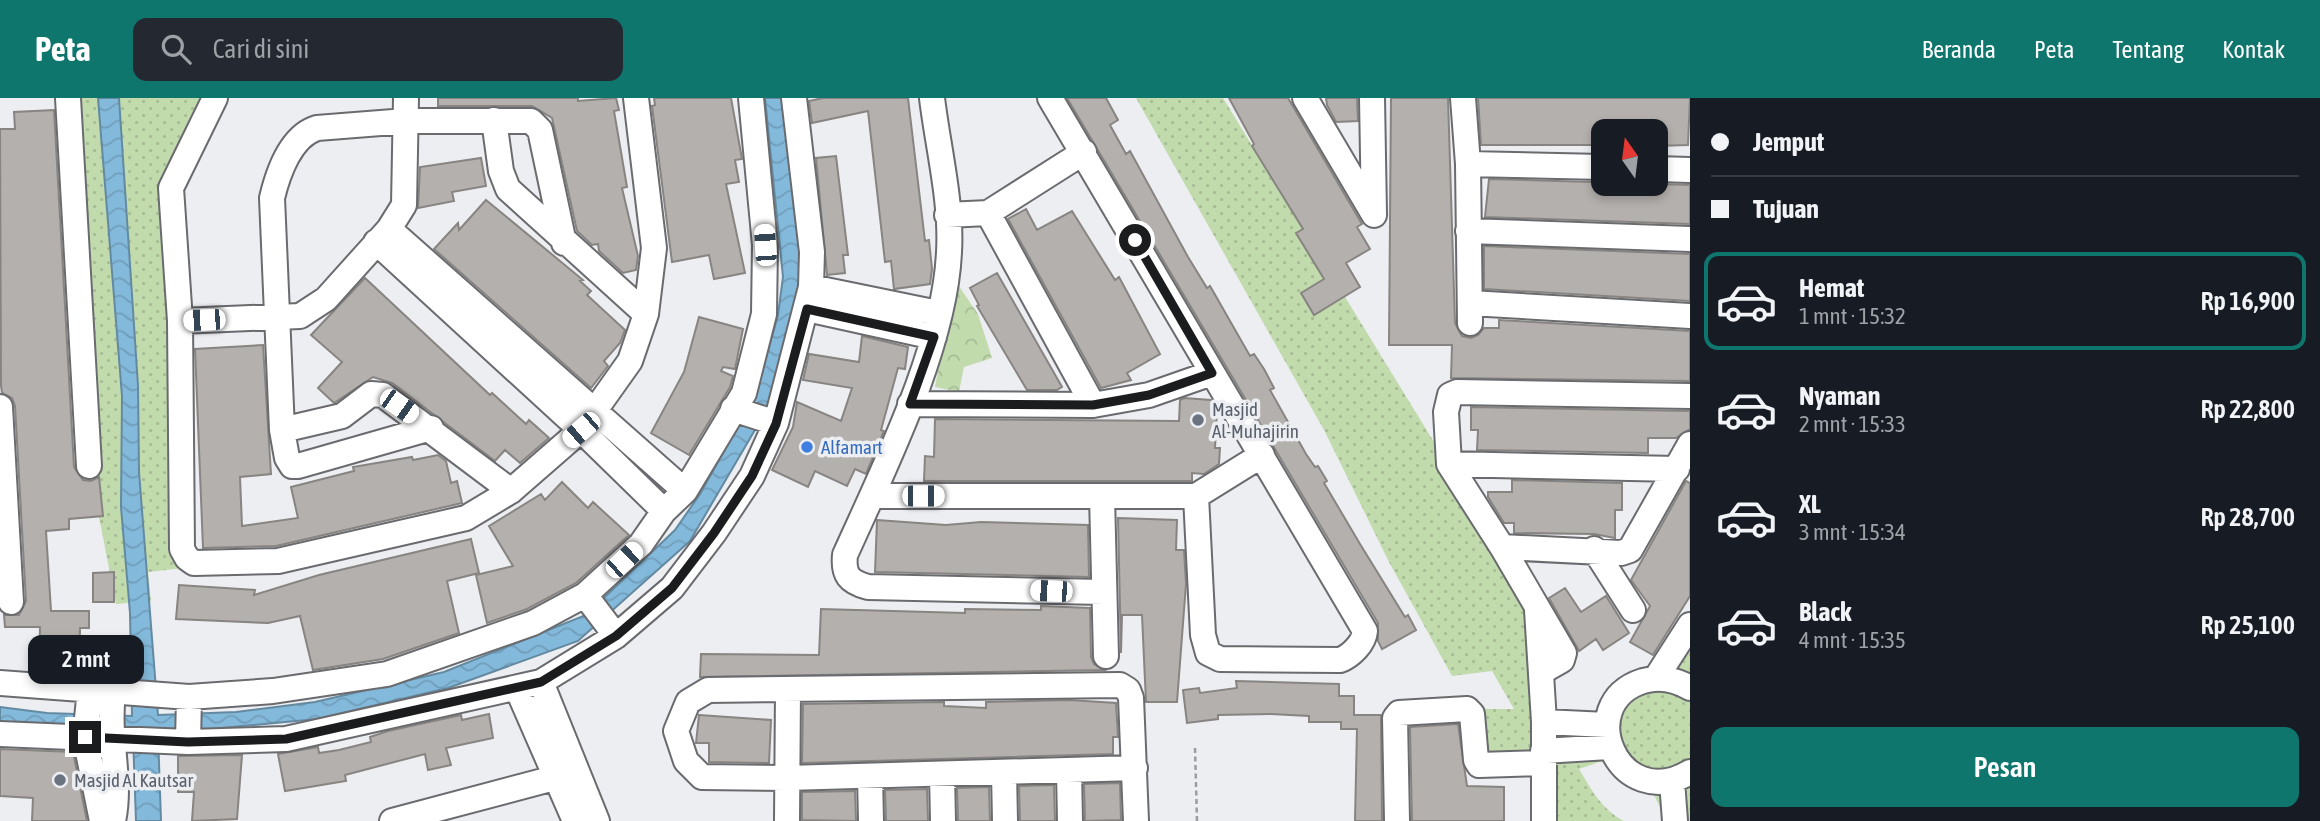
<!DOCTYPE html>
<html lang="id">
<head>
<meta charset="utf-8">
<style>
  body { margin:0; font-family:"Asap Condensed",sans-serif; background:#242831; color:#f1f3f6; height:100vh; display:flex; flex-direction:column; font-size:26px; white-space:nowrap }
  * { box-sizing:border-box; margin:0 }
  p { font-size:23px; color:#9ea1a6 }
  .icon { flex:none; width:38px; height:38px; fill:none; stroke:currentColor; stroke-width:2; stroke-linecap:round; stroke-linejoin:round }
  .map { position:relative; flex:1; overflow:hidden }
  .details { display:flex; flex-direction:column; background:#171b24; width:630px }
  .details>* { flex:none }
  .hud { display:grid; align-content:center; height:154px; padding:0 21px; background:#171b24 }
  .needle { width:46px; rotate:346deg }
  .controls { position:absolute; left:1591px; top:21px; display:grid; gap:14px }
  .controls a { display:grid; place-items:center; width:77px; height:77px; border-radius:14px; background:#171b24; box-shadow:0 4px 10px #0003; font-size:35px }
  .end { position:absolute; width:32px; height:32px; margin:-16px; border:9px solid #1b1c1d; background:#fff; box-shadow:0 0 0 4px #fff }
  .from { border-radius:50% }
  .bubble { position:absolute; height:49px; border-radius:14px; background:#171b24; box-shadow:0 4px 10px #0003; font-size:23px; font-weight:600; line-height:49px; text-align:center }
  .car { position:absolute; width:21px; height:42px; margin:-21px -10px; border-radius:9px; box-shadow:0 0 5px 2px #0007; background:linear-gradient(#fff 24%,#345 0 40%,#fff 0 76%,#345 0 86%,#fff 0) }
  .hud b { display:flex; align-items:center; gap:24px; height:66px; font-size:26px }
  .hud b+b { border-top:2px solid #363941 }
  .hud i { width:18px; height:18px; background:#f1f3f6 }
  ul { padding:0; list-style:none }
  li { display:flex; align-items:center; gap:21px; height:98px; margin:0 14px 10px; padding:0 7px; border:4px solid transparent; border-radius:14px }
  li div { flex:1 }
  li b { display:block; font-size:26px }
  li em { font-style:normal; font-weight:600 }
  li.selected { border-color:#0f766e }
  li>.icon { width:63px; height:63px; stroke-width:1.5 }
  .primary-button { display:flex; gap:14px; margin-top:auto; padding:14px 21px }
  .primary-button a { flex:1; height:80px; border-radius:14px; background:#0f766e; color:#fff; font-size:28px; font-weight:600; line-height:80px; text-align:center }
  header { display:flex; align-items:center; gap:42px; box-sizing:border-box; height:98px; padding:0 35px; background:#0f766e; color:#fff }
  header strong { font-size:33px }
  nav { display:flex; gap:38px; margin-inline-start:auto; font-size:24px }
  .search { width:490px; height:63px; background:#242831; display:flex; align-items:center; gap:18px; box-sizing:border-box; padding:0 24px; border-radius:14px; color:#9ea1a6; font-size:26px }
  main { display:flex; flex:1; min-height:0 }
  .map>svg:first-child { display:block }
</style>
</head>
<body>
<header>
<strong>Peta</strong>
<div class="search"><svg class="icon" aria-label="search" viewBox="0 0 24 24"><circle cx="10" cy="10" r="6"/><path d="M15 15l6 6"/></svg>Cari di sini</div>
<nav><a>Beranda</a><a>Peta</a><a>Tentang</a><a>Kontak</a></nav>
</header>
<main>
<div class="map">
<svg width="1690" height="723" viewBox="0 0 1690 723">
  <defs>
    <pattern id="grass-dots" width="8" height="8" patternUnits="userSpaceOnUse" patternTransform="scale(1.75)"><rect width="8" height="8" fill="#c2dbad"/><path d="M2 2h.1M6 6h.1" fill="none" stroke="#a6bb94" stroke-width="1.8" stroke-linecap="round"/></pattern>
    <pattern id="park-crowns" width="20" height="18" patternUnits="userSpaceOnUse" patternTransform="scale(1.75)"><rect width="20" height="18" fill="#c2dbad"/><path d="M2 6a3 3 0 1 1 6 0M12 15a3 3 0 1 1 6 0" fill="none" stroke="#a6bb94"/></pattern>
    <pattern id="water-waves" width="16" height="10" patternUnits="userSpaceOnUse" patternTransform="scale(1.75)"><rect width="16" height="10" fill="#83b9da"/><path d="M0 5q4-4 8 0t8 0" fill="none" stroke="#719ebb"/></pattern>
  </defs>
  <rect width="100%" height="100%" fill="#eceef2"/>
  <path fill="url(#grass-dots)" d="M68,0H215L175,79L184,470L148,474L151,503L116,506L89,368Z
    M1136,0H1223L1537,512L1544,653L1607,638L1637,585L1690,527V723H1667L1647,683L1614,659L1579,671C1591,691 1602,712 1624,723H1544V665L1483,668L1467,611H1514L1492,573L1452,578L1389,464L1324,332Z"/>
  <path fill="url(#park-crowns)" d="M954,181L978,216L992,260L964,269L959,294L935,289Z"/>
  <path fill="url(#water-waves)" stroke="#648aa1" stroke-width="2" d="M98,0H119L138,288L139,374L158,617L236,614L315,604L444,574L586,517L675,432L700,396L756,296L778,217L783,179L765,0H787L804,177L773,301L690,443L578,543L448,590L317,621L158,636L161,723H136L133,638L0,628V609L47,615L132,618L130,515L121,409L122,298Z"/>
  <path fill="#b4b0ad" stroke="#878481" stroke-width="2" d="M438,0H578V3L616,0L619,12L614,13L627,89L622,90L638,158L636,172L623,175L599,153L598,146L592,147L577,133L552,20L532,8H438Z
    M654,0H731L742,61L735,62L739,84L726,86L745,175L714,181L709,157L672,164L652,8L655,7Z
    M823,0H908L925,143L929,142L932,171L930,186L894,191L891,163L885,164L868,13L812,25L809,3Z
    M1067,0H1106L1118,22L1110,27L1126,56L1130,53L1188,159L1207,190L1210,188L1250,258L1254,256L1264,271L1274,290L1270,292L1306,356L1315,369L1318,368L1327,383L1324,385L1360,446L1405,519L1408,517L1416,532L1382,551L1378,543V525Z
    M1229,0H1288L1362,126L1357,129L1370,151L1346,165L1360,189L1314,217L1301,195L1324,181L1296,135L1303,131L1252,48L1254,46Z
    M1326,0H1357L1358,23L1336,24L1327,7Z
    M1391,0H1448L1455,225L1462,238L1471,240L1478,237L1484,230H1499V222L1690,233V283L1451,280L1452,247H1389Z
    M1478,0H1690L1688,47L1656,48V33H1603V46L1597,47H1481Z
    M54,12L74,369L83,382L91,383L99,379L103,418L69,421V431L46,433L51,513H89V530H80L79,575L39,573L40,529H5L4,517H19L26,503L15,308L12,300L2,295L1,288L0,31H15L14,14Z
    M836,58L848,157H843L845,175L827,177L816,60Z
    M481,60L486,88L452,94L454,103L418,110L420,69Z
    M1489,81L1690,87V126L1485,119Z
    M486,102L583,182L580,183L591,193L587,197L625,232L620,245L604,263L608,268L591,290L434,151L458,125L459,132Z
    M1026,111L1037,132L1072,113L1115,182L1119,179L1160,256L1127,275L1131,282L1101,290L1008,121Z
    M1484,148L1690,156V203L1484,191Z
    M997,175L1062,289L1057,292H1027L977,208L979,207L970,190Z
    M365,180L490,297L492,295L526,326L529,322L549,340L520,365L505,352L495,363L392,285L373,279L334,305L318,290L342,264L311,237Z
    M699,219L743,231L735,271L723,269L721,273L733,278L730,289L689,357L651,335L684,274Z
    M862,238L908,249L905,271L898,270L881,332L884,333L866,376L855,371L847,388L815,373L808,389L772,372L793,329L797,304L841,323L852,290L803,282L809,256L859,264Z
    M263,247L271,376L240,379L242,428L298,420L291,389L354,373L353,369L412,359L413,362L438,357L446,363L451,385L457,383L462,405L276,448L203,450L195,251Z
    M1184,300L1211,302L1217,311L1215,350H1220L1219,366L1204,376L1192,375V383H924L925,358L934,359L935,321L1179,323L1180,302Z
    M1471,309L1690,313V331L1676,340H1648V355L1477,352L1478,332H1471Z
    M1512,382L1622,385V412H1615V440L1594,436L1514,435V425H1504L1488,399V394H1512Z
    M1686,383L1690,385V498L1653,557L1630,544L1650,508L1631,482Z
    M562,384L588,410L593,404L629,437L576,485L527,511L487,525L476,477L513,468L489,428L541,396L545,402Z
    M1118,420L1177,422L1176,452H1184L1186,486L1177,604H1146L1142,517H1122L1121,555Z
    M877,422L946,427L981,424L1088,427L1089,479L875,474Z
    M471,441L479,475L447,483L459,535L383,561L313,572L300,518L268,525L176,521L179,487L255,492L254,497L319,477Z
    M114,474V504H93V475Z
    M1565,490L1581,514L1606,498L1629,535L1603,552L1596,541L1579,553L1549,500Z
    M1041,508L1090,510L1091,559L1094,566L1104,572L700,579L701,556L819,557L821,511L965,515V511L1041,512Z
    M1236,583L1339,586V598H1354V617H1381L1382,723H1355L1357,631H1341V624H1309V618L1271,616L1218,617V621L1187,625L1183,592L1199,590L1200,595L1237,590Z
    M1069,602L1116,605L1118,639H1113V656L802,665L803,606L944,604V608L986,610V604Z
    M489,616L493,640L446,650L451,667L428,672L425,656L345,677L346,683L285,693L278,656L318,649L319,655L339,652L371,644L370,639L388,633L461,617L462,622Z
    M699,617L771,622L769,665L709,664V645H696Z
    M1458,626L1467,688L1504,689V723H1412L1410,629Z
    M0,651L73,654L87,723H32L33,700L0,698Z
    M242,657L237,721L192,723L194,694H178V658Z
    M1120,685L1121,722L1085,723L1084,686Z
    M1054,687L1055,723H1020L1019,688Z
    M989,689L990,723H958L957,690Z
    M927,691L928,723H886L885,692Z
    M855,693L856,723L802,722V694Z"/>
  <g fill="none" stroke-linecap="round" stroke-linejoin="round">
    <g stroke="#6a6b6f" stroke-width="28">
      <path id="minor" d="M68,0L89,368
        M215,0L171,90L180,223L182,451L187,460L194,465L278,463L466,420L511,393L581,332L630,263L646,216L654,150L636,0
        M932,0C938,50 952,104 949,154C945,249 884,370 845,457C843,477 849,484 868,489L1104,494
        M1050,0L1365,533C1364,545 1351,558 1340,562L1220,561L1208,555L1203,537L1196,398
        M1305,0L1374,117
        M1372,0L1374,116
        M1463,0L1468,66L1470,225
        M494,22L501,73L508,91L646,216
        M1468,66L1603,69
        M1656,71L1690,72
        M988,115L1093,307
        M947,117L988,115L1084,54
        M389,131L685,393
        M1468,133L1690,141
        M376,144L581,332L664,413
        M811,189L938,215
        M1470,205L1690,218
        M807,211L934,239
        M180,223L300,218L326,201L389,131L404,107L406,0
        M1690,298L1457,294L1450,297L1446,314L1449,366L1502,449L1621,455L1630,452L1690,346
        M910,306L1093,307L1149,297L1212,275
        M0,309L11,504
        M733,311L776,325
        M431,330L298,368H292L287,360L282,332L272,100C278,75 291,38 317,30L406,23H531L540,32L564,145
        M282,332L342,318L371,296L383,297L511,393
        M1449,366L1677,371
        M872,398H1196L1262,357
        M1102,398L1106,558
        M1502,449L1564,555L1562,562L1541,574
        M1594,451L1633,512
        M585,497L616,538
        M1537,512L1544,624V723
        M1656,580L1690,527
        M541,584L597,723
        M0,585L189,599L273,593L387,576L533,525L585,497L641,446L664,413L685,393L744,295L764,216L765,147L751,0
        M517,590L575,723
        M1690,590C1675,581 1660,578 1643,583C1571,606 1619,717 1690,674
        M90,592L85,639L102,723
        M113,596C107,639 122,681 113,723
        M1544,624L1607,627
        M0,636L188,644L286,641L541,584L616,538L672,490L714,435L752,378L776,325L811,189L812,154L794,0
        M188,644L189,599
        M1543,653L1609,649
        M1135,670L787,680L702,679L686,663L676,633L688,604L708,592L1120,587L1128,592L1131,600L1136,723
        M1069,673L1070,723
        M1004,675L1005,723
        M942,676L943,723
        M870,678L871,723
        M1672,683L1675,723
        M392,723L577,674
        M787,723L788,592
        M1397,723L1395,620L1399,615L1467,611L1472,616L1476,662L1479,667L1544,665"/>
    </g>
    <path stroke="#9a9c9f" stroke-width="2.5" stroke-dasharray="5 3.5" stroke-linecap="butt" d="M1195,650L1197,723"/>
    <use href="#minor" stroke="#fff" stroke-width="24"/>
  </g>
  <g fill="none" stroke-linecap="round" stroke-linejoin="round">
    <path stroke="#1b1c1d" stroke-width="9" d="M85,639L188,644L286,641L541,584L616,538L672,490L714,435L752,378L776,326L807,211L934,239L910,306L1093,307L1149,297L1212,275L1135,142"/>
  </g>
  <g fill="#6b7280" stroke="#eceef2" stroke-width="2.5">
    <circle cx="1198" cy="322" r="7"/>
    <circle cx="60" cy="682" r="7"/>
  </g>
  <circle fill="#3f7fe0" stroke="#eceef2" stroke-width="2.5" cx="807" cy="349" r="7"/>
  <g text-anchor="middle" stroke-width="7" stroke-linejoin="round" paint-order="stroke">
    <g font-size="19" fill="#5b616d" stroke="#eceef2" text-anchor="start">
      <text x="1212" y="318">Masjid<tspan x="1212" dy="22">Al-Muhajirin</tspan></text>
      <text x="74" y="689">Masjid Al Kautsar</text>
    </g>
    <g font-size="19" fill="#366cbe" stroke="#eceef2" text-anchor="start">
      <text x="821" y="356">Alfamart</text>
    </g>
  </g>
</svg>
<div class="controls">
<a><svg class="needle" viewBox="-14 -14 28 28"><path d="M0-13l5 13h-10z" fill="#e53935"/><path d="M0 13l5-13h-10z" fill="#9ea1a6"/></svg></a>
</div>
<i class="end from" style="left:1135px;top:142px"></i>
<i class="end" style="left:85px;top:639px"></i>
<div class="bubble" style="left:28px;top:537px;width:116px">2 mnt</div>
<i class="car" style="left:765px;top:147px;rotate:356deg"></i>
<i class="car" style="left:204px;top:222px;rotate:268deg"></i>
<i class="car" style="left:399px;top:308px;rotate:125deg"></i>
<i class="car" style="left:581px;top:332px;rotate:229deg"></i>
<i class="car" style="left:923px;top:398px;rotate:90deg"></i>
<i class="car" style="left:624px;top:462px;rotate:47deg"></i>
<i class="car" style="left:1051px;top:493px;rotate:272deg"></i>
</div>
<section class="details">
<div class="hud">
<b><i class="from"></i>Jemput</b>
<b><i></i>Tujuan</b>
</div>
<ul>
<li class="selected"><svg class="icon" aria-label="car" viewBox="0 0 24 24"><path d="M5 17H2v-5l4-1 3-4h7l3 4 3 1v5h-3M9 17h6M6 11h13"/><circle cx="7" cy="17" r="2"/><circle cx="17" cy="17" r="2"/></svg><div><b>Hemat</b><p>1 mnt · 15:32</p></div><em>Rp 16,900</em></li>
<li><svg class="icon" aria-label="car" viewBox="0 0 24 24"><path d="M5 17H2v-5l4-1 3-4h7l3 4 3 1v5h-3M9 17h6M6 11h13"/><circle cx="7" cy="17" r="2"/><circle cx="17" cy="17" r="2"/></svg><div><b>Nyaman</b><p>2 mnt · 15:33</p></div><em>Rp 22,800</em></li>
<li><svg class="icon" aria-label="car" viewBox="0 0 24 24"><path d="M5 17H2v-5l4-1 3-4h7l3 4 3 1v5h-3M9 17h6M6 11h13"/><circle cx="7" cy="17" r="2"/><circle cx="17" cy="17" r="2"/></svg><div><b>XL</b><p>3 mnt · 15:34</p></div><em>Rp 28,700</em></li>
<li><svg class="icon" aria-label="car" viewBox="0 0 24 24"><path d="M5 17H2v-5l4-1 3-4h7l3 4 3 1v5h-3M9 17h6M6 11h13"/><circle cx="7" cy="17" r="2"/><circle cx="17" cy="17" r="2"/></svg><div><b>Black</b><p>4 mnt · 15:35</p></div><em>Rp 25,100</em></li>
</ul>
<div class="primary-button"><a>Pesan</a></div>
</section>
</main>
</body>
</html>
